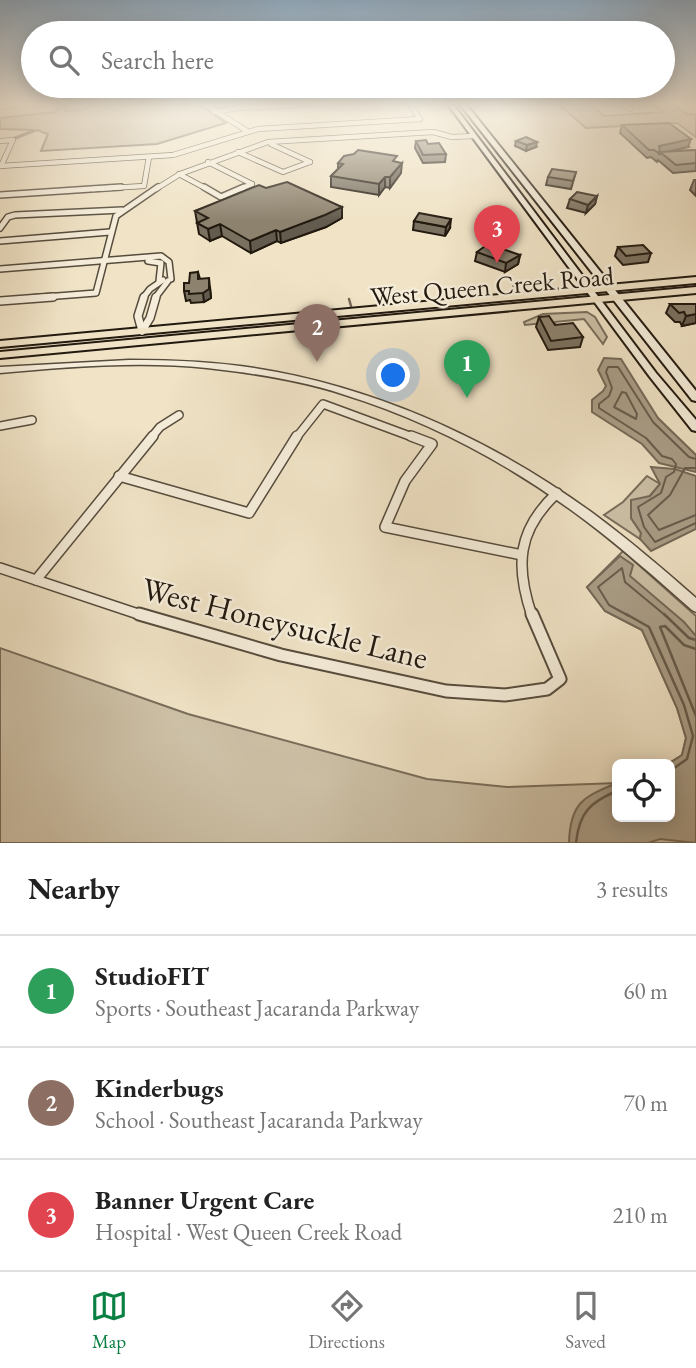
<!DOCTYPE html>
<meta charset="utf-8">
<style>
body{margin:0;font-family:"EB Garamond",serif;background:#f6f6f6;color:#222}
.controls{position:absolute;right:21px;bottom:21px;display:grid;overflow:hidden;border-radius:10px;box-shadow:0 4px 18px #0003}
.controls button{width:63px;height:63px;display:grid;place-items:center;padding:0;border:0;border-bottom:2px solid #e0e0e0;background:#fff;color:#222;font:35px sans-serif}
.you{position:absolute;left:394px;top:376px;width:24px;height:24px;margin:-18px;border:5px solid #fff;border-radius:50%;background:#1a73e8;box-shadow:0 0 0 10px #1a73e833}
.badge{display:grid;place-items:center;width:46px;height:46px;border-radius:50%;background:#0b8043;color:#fff;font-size:23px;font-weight:700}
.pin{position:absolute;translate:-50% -58px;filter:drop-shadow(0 2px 4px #0008)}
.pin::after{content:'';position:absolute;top:37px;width:24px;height:21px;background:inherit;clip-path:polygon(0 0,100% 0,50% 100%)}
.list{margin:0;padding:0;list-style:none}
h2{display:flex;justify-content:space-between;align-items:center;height:91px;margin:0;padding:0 28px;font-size:30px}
h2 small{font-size:23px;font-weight:400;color:#767676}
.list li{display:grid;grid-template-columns:46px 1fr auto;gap:21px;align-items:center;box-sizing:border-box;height:112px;padding:0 28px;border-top:2px solid #e0e0e0}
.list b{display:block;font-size:26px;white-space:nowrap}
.list p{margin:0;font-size:23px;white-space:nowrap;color:#767676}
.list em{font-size:23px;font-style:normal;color:#767676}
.icon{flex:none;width:38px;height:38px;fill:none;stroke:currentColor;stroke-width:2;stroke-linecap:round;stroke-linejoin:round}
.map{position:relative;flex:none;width:696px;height:843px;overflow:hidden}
.search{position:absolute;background:#fff;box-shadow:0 4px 18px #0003;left:21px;right:21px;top:21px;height:77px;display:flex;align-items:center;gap:18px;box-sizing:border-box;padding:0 24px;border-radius:38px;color:#767676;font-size:26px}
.sheet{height:427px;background:#fff}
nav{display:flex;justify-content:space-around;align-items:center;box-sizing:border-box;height:98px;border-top:2px solid #e0e0e0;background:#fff;font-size:19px;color:#767676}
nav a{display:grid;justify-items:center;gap:4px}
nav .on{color:#0b8043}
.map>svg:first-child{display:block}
.green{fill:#cdc1a7;stroke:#786d5b;stroke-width:2}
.water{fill:#aa9e88;stroke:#746958;stroke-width:2}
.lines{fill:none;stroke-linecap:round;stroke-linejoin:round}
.shore-far1{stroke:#665c4c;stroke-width:2}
.shore{stroke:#665c4c;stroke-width:2.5}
.stream-far1{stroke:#746958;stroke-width:2}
.stream{stroke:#746958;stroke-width:2.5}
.minor-far4-casing{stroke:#564c3d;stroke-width:6}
.minor-far3-casing{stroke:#564c3d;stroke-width:8}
.minor-far2-casing{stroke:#564c3d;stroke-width:10}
.minor-far1-casing{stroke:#564c3d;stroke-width:12}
.minor-casing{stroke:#564c3d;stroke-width:15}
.tertiary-casing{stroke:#564c3d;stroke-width:3}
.secondary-casing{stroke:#22190f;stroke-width:4}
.primary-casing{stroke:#22190f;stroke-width:4}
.minor-far4{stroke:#f5edda;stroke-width:4.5}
.minor-far3{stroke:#f5edda;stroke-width:5}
.minor-far2{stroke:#f5edda;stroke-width:7}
.minor-far1{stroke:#f5edda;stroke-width:9}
.minor{stroke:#f5edda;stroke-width:11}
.tertiary{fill:#f5edda;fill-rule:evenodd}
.secondary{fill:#f5edda;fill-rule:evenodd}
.primary{fill:#f0e3c6;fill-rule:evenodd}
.wall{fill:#79705f;stroke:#22190f;stroke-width:2}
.shaded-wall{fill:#635b4d;stroke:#22190f;stroke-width:2}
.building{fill:#8d826e;stroke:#22190f;stroke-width:2}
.labels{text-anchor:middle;stroke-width:5;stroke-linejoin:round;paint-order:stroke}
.street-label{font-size:26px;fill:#22190f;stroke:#f5edda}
.near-street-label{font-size:32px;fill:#22190f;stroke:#f5edda}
</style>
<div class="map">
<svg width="696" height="843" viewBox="0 0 696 843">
<rect width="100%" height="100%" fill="#f0e3c6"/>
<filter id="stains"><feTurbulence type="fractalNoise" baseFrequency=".00286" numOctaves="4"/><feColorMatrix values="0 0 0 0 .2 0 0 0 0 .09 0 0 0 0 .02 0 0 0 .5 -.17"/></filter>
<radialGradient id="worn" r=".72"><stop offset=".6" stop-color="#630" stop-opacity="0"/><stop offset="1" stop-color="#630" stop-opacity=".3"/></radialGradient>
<g class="green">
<polygon points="62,103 67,103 65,111 83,110 99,103 198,103 226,123 157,144 41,151 48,134 37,130 15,139 13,138 34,130 0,129 0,118 55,112"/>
<polygon points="557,103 589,103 604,116 664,112 651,103 670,103 687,114 696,115 696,137 677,123 586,128"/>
<polygon points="587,312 595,317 607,337 603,344 584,319 525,325 524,322 543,314"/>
<polygon points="647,476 660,484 631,518 641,533 640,539 604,515 623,502"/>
<polygon points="623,551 696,616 696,843 0,843 0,648 188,714 427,779 507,787 617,783 617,817 670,817 668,764 682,755 686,738 677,708 642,630 605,611 587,587"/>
</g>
<g class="water">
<polygon points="604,358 621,359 658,418 696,455 696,472 659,463 642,444 592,412 592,400 603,391 606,386 598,370"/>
<polygon points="651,467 675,469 696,476 696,529 651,551 640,539 641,533 631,518 631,500 650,496 660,484"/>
<path d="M620,556L633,565L630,576L684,622L696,636V843L660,839L648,843H569C570,803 583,797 617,783V817H670L668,764L682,755L686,738L677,708L642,630L605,611L587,587Z"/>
</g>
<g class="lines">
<g class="shore-far1">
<polygon points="622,392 626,393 637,414 636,419 614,407"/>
<polyline points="696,459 689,457 653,422 618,367 608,367 606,372 612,388 609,396 599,404 599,408 646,438 662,456 672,459 676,464 674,472 666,477 661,493 638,507 644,527 655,542 696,523"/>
<polyline points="696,468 685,468 670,495 648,515 659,530 696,515"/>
<polyline points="629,616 609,605 598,587 622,568 625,582 666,616"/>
</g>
<g class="shore">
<polyline points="626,614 649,627 684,705 693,736 687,759 670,771"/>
<polyline points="664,614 689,638 696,640"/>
<polyline points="696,649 684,645 665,626 660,627 696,716"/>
<path d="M576,843C579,813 590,802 617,791"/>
</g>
<polyline class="stream-far1" points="513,286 516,290"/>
<polyline class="stream" points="349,299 351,306"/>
<defs>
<g id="minor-far4">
<polyline points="203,103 247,131"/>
<polyline points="409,103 420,119"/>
<polyline points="621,103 630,109"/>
<polyline points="0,107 30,103"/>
<polyline points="214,112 238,108 335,103"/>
<polyline points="0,141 13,140 1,166"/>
<polyline points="271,144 310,162"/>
<polyline points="238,152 283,172 310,162"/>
<polyline points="208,162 252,184"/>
<polyline points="0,166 173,155 258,129 420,119"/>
<polyline points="179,174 207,189"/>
<polyline points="93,189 144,186 149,157"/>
<polyline points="156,189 180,174 268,142 433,132 452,137 474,136"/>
<polyline points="240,189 252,184"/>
</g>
<g id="minor-far3">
<polyline points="204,187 221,197 244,187"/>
<polyline points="0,195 121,187"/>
<polyline points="0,228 8,217 15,215 122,210"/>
<polyline points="0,241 110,232"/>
<polyline points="148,261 161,263 159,281"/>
<polyline points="0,269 161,256 169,262 171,279"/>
<polyline points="32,298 96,293 116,216 158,187"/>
<polyline points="143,298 150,289 163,280"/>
<polyline points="155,298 168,281"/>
</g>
<g id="minor-far2">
<polyline points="0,301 53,297"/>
<polyline points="142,331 138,316 144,297"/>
<polyline points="142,331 150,318 156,297"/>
<polyline points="0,426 32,420"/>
<polyline points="151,438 160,427 179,415"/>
<polyline points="296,438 323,404 415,438"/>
</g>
<g id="minor-far1">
<polyline points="411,436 432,444 405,481 385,527 522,555"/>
<polyline points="119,476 249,513 297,436"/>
<polyline points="0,568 144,616"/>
<polyline points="36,580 153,436"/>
<path d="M532,616C515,566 517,530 557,493"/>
</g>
<polyline id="minor" points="139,614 281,655 446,691 505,695 547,689 560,679 532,614"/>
<path id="tertiary" d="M129,360C178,360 228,362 277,372C391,394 500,445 594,514C629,540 663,569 696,598V612L692,610C657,579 623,549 586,521C513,466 430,421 342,394C299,380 252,373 207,368C138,361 68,367 0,373V367Z"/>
<g id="secondary">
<polygon points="447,103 452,103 656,373 696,420 696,431 692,430 650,377"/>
<polygon points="459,103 465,103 696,391 696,401 692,400"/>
</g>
<g id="primary">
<polygon points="696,277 696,283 0,347 0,341"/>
<polygon points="696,287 696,293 0,358 0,352"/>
</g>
</defs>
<use href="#minor-far4" class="minor-far4-casing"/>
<use href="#minor-far3" class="minor-far3-casing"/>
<use href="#minor-far2" class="minor-far2-casing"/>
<use href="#minor-far1" class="minor-far1-casing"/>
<use href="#minor" class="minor-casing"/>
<use href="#tertiary" class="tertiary-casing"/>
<use href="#secondary" class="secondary-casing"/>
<use href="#primary" class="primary-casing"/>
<use href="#minor-far4" class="minor-far4"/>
<use href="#minor-far3" class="minor-far3"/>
<use href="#minor-far2" class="minor-far2"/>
<use href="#minor-far1" class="minor-far1"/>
<use href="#minor" class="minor"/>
<use href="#tertiary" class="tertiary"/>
<use href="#secondary" class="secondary"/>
<use href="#primary" class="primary"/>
</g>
<g class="wall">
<polygon points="622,125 688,147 668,151 696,150 696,171 673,173 658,160 657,162 651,157 647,158 620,133"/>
<polygon points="416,141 428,144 446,154 445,162 423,163 415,148"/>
<polygon points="516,141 536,147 526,151 515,146"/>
<polygon points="396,162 401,173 390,188 385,187 379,195 331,187 331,176 338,169 338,163"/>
<polygon points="576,172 571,189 546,185 548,177"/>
<polygon points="694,180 696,180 696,196 690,190"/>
<polygon points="266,188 342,207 342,218 326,227 281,243 277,241 251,253 222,236 210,241 199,234 195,211"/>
<polygon points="597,196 595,204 586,213 567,208 570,199"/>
<polygon points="414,221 450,228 445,236 413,230"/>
<polygon points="618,247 651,253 648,262 623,265 615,256"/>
<polygon points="477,252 520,255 518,264 505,272 475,261"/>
<polygon points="198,272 200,279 210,287 211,298 204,302 191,303 190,300 186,301 184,291 189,283"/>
<polygon points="670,304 696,304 696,323 682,326 680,322 675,322 666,313"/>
<polygon points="539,317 583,337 580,347 548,350 536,327"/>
</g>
<g class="shaded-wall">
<polygon points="691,139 688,147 662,153 660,152 659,153 659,146"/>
<polygon points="537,142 536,147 526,151 527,145"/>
<polygon points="402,163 401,173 390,188 390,177"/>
<polygon points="385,177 385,187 379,195 379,184"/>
<polygon points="597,196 595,204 586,213 588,205"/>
<polygon points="342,207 342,218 326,227 281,243 280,232"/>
<polygon points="451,219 450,228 445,236 446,227"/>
<polygon points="220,224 222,236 210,241 208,229"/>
<polygon points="276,230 277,241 251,253 250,241"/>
<polygon points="520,255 518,264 505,272 506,263"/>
<polygon points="209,278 211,298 204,302 203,293"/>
<polygon points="696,314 696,323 682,326 686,316"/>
</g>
<g class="building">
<polygon points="669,123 691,139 659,146 660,154 654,150 649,150 622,125"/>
<polygon points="526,137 537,142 527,145 516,141"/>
<polygon points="426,140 428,144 439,143 446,154 423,155 416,141"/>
<polygon points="358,150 397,156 393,161 402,163 390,177 385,177 379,184 331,176 343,164 338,163 344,156 354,154"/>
<polygon points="696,150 696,163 676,165 660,152"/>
<polygon points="552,169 576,172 573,181 548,177"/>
<polygon points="287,182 342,207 325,215 280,232 276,230 250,241 220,224 208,229 197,223 208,218 195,211 259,185 266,188"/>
<polygon points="577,192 597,196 588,205 570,199"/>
<polygon points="419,213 451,219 446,227 414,221"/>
<polygon points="488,244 520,255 506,263 477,252"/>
<polygon points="643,245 651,253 626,256 618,247"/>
<polygon points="198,272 198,279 209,278 209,289 203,293 189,294 189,291 184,291 184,283 189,283 190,273"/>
<polygon points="670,304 696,304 696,314 686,316 684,312 679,313"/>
<polygon points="549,316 555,325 573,323 583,337 551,341 539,317"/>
</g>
<linearGradient id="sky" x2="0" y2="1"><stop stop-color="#8fabc2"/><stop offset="0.47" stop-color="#f8f2e5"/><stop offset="1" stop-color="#f8f2e5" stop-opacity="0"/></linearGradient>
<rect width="696" height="221" fill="url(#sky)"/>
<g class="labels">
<g class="street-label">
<text transform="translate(492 286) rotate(-5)" y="9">West Queen Creek Road</text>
</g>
<g class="near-street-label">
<text transform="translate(285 623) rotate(14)" y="11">West Honeysuckle Lane</text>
</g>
</g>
<rect width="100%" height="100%" filter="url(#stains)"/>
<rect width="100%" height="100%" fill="url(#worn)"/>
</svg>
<div class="controls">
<button><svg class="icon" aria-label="locate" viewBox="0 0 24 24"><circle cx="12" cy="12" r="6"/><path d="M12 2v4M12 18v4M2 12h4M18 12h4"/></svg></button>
</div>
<div class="you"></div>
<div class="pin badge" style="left:467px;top:398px;background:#2e9e5b">1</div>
<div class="pin badge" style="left:317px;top:362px;background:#8d6e63">2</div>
<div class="pin badge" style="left:497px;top:263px;background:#e0444e">3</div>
<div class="search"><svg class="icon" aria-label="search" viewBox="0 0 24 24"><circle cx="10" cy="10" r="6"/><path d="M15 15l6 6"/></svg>Search here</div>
</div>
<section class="sheet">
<h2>Nearby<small>3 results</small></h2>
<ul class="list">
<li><span class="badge" style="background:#2e9e5b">1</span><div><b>StudioFIT</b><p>Sports · Southeast Jacaranda Parkway</p></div><em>60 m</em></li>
<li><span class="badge" style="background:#8d6e63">2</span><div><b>Kinderbugs</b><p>School · Southeast Jacaranda Parkway</p></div><em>70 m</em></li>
<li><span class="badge" style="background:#e0444e">3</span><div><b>Banner Urgent Care</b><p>Hospital · West Queen Creek Road</p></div><em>210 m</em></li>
</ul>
</section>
<nav>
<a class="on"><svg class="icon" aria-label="map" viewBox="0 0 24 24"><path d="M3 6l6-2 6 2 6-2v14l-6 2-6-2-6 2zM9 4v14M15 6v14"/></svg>Map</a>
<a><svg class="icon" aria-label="directions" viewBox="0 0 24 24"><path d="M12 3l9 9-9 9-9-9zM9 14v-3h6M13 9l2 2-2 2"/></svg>Directions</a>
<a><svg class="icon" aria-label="saved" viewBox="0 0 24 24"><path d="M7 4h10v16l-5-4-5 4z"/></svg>Saved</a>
</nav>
